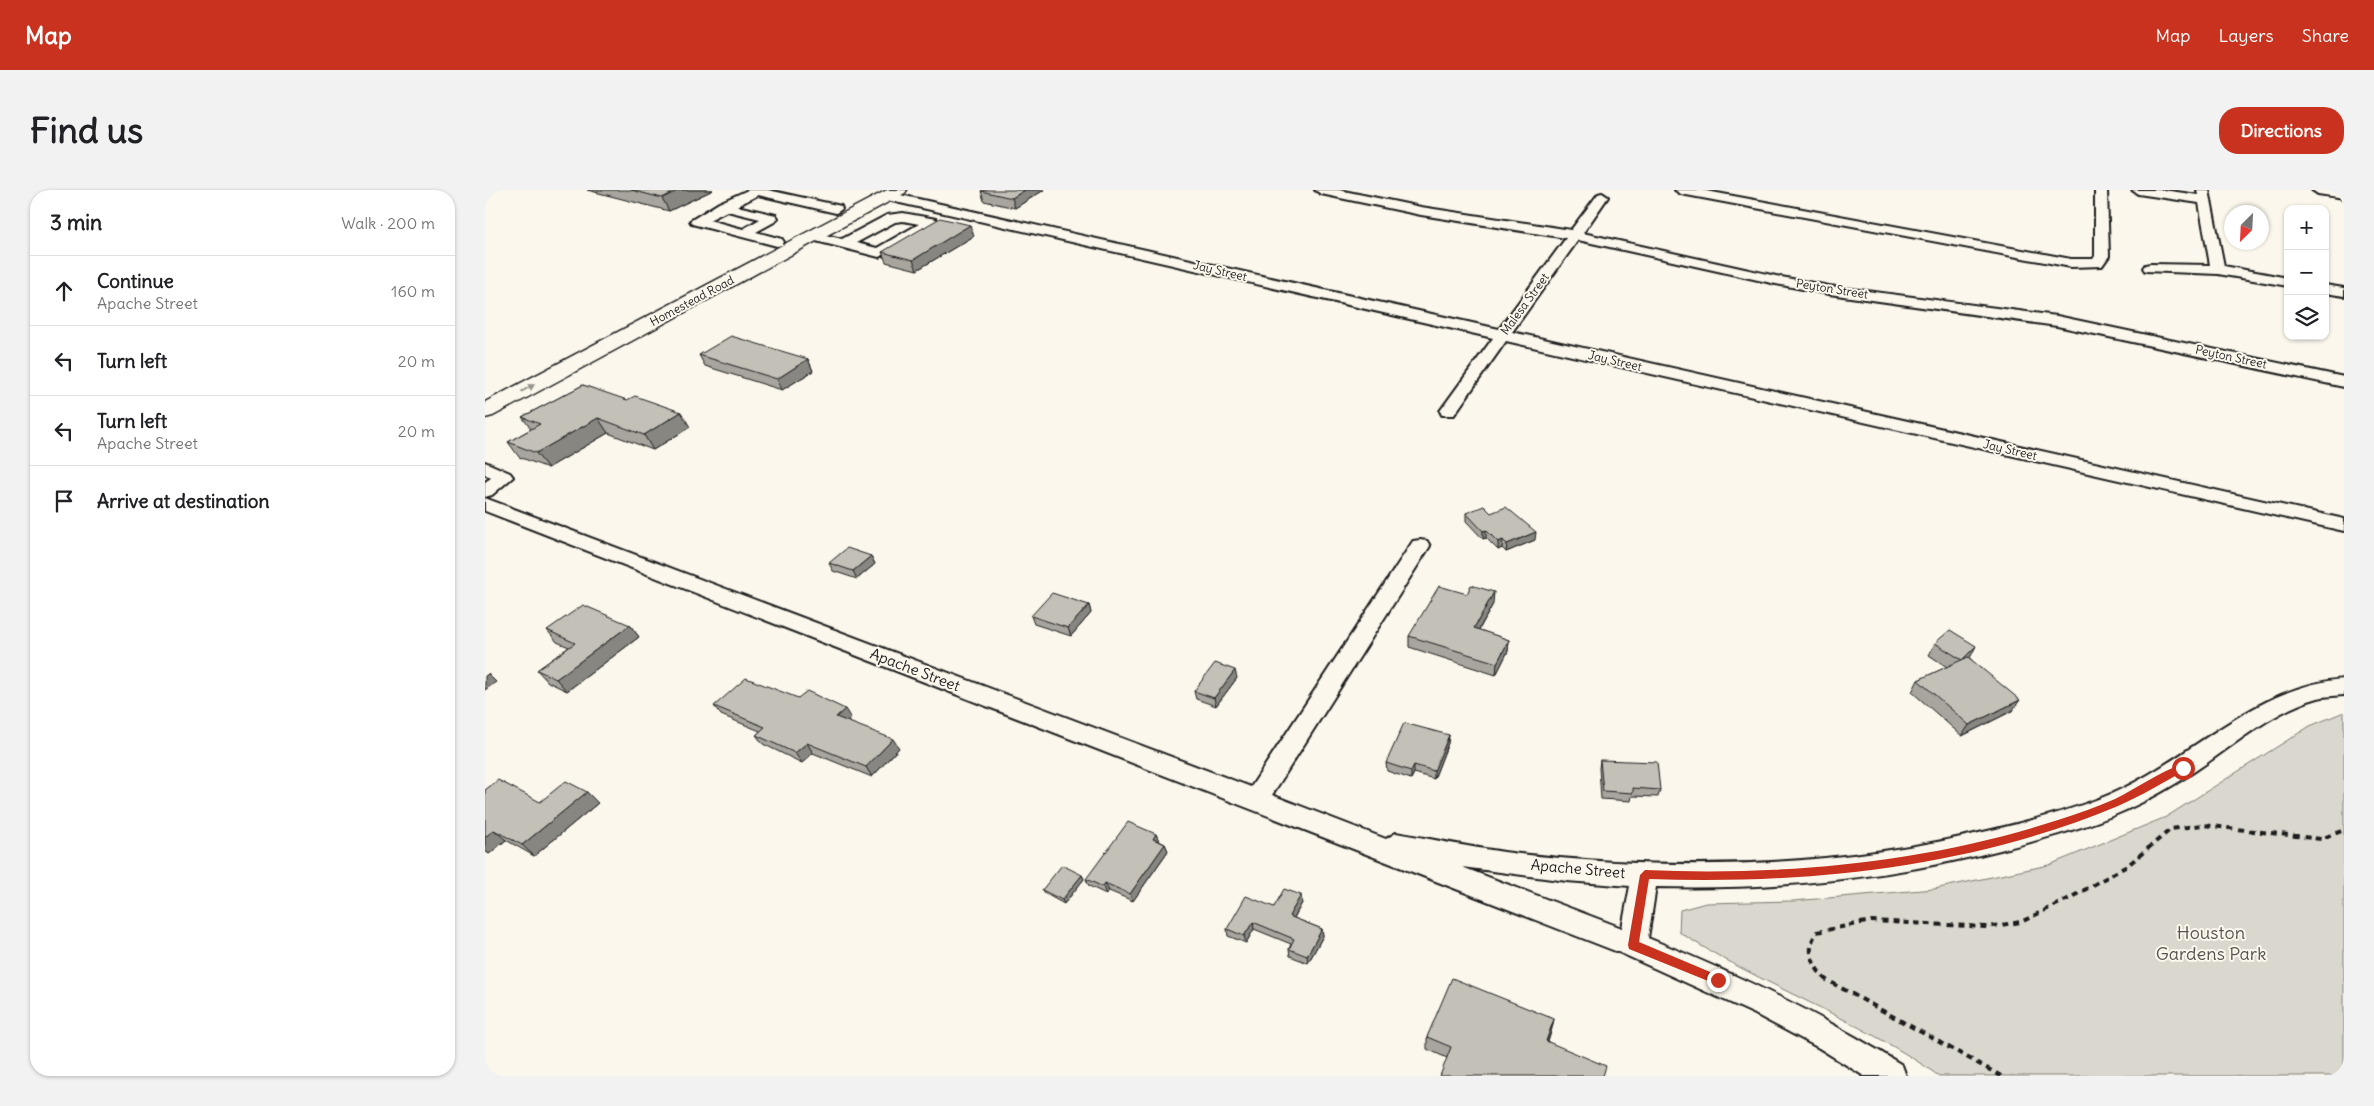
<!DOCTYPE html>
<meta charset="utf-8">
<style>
body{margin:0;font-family:Delius,sans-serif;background:#f2f2f2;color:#202124}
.controls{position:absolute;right:15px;top:15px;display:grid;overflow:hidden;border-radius:10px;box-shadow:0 1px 4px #0004}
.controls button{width:45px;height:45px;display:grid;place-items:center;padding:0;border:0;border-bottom:1px solid #e0e0e0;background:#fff;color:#202124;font:25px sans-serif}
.compass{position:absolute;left:1739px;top:15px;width:45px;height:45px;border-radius:50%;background:#fff;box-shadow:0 1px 4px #0004;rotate:204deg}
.stop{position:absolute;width:15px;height:15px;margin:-11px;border:4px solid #c8321e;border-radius:50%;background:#fff}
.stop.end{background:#c8321e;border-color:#fff;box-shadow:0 1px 5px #0008}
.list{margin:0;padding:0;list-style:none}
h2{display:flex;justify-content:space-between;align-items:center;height:65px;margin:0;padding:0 20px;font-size:21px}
h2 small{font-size:16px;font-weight:400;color:#757577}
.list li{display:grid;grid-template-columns:32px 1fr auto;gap:15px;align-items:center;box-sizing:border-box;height:70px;padding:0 20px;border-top:1px solid #e0e0e0}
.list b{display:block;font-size:19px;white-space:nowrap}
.list p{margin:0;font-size:16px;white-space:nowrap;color:#757577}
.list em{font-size:16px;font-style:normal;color:#757577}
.icon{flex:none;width:28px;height:28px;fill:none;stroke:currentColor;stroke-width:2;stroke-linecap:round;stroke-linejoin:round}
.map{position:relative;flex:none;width:1859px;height:886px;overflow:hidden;border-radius:20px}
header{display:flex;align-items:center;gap:30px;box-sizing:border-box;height:70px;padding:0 25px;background:#c8321e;color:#fff}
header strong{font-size:24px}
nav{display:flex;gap:28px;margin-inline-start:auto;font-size:18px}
.intro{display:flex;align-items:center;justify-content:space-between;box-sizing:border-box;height:120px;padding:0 30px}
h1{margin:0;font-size:35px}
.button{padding:12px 22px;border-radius:20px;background:#c8321e;color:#fff;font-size:18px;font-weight:700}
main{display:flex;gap:30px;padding:0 30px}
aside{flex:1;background:#fff;border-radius:20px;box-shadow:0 1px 4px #0004}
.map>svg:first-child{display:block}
.green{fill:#dad7ce;stroke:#7b7a75}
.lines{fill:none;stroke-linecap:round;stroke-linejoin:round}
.minor-casing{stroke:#1c1c1c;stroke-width:4}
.major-casing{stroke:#1c1c1c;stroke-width:3}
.path{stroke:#1c1c1c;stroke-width:4;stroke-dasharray:6 5;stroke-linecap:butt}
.minor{fill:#fbf7ec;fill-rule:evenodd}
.major{fill:#fbf7ec;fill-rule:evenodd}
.wall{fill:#a8a59e;stroke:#1c1c1c}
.shaded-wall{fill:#888681;stroke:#1c1c1c}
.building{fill:#c3c0b8;stroke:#1c1c1c}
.oneway{fill:#97948e}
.route{fill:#c8321e}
.labels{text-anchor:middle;stroke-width:4;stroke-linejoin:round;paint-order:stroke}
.far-street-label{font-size:12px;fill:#1c1c1c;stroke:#fbf7ec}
.street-label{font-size:15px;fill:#1c1c1c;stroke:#fbf7ec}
.near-park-label{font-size:18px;fill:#555451;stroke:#fbf7ec}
</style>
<header>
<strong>Map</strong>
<nav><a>Map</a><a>Layers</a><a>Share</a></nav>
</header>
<div class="intro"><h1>Find us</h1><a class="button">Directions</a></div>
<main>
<aside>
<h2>3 min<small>Walk · 200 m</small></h2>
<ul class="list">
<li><svg class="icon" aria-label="ahead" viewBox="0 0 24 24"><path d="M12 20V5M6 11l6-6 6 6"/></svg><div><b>Continue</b><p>Apache Street</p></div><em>160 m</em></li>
<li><svg class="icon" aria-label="left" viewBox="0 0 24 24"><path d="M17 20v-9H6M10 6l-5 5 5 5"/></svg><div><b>Turn left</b></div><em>20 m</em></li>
<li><svg class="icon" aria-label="left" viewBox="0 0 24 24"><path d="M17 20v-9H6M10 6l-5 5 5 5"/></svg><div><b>Turn left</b><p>Apache Street</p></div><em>20 m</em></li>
<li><svg class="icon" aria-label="arrive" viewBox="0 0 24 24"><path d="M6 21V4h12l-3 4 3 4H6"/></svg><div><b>Arrive at destination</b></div></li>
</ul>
</aside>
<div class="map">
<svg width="1859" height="886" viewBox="0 0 1859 886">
<rect width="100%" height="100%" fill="#fbf7ec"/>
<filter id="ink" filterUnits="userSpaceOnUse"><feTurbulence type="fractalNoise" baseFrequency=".02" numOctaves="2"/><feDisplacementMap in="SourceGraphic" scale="10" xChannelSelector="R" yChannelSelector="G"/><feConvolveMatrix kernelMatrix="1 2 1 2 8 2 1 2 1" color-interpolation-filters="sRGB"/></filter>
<g filter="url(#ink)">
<path class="green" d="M1859,522V886H1454C1373,828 1277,796 1194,742L1195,720L1221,713L1308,711L1449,699L1564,675L1681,627L1825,536Z"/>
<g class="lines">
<defs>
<g id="minor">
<path d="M263,0H283L356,16L357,19L351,23L273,5L252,16L291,25L293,28L291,31L271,42L297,49L299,52L297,55L292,56L207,34L205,31L234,13ZM242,21L275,29L258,39L224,30Z"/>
<polygon points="830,0 854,0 936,17 1086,40 1113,4 1117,3 1123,7 1098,43 1291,86 1344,96 1572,126 1859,187 1859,197 1572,136 1344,104 1291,94 1093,50 1027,142 1859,329 1859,341 1021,151 969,225 957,225 955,221 1008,148 402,10 396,6 402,2 1014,139 1081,48 936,25 836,4"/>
<polygon points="1190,0 1216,0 1586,69 1608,69 1610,66 1610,0 1622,0 1624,66 1617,76 1586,77 1196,4"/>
<polygon points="1647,0 1678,0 1713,5 1712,0 1724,0 1739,76 1803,88 1803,96 1733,84 1660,81 1658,78 1660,75 1665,74 1725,75 1714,13 1653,4"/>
<polygon points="1827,0 1859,0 1859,8 1833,4"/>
<path d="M418,23L451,29L453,32L394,67L323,49L321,46L328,42L357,49L402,25ZM418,31L434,34L392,58L371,53L410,32Z"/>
<polygon points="1840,95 1859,98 1859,106 1840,103"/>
<polygon points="0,272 25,283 28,287 7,305 0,307 0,292 6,288 0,284"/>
<path d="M0,308L766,597L928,351L935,350L942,351L945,356L787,605L901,649L911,643C947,649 983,657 1019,662C1182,682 1347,679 1507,640C1544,631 1581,622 1616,608C1700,576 1766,496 1859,489V505C1850,506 1841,506 1833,508C1788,520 1748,556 1710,581C1688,596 1665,609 1641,620C1601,638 1557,649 1515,660C1402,689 1288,700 1171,697L1163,748C1251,784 1336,824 1417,875L1421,886H1379L1334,858L1270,824L1138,764L0,321ZM977,677L1082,691L1145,696L1137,738Z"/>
</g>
<polygon id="major" points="402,0 422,0 420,3 8,226 0,228 0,212"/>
</defs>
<use href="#minor" class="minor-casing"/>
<use href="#major" class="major-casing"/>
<path class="path" d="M1516,886L1340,789C1327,775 1320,759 1332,742L1386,731L1502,737L1536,732L1585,708L1642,676L1686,639L1718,635L1836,649L1859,640"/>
<use href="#minor" class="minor"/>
<use href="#major" class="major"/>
</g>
<g class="wall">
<polygon points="102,0 228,0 184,21"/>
<polygon points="559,0 530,18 499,11 496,1"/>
<polygon points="489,46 432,80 401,72 397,62"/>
<polygon points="214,165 323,169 328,181 297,200 220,176"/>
<polygon points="98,195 205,237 168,260 123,243 63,278 34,267 23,252 46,239 37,227"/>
<polygon points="981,323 1006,323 1050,350 1021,362 1017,358 1013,360 1001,348 998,349 981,331"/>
<polygon points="386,366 390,374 372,389 348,381 344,373"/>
<polygon points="1008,414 994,440 1024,450 1023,461 1011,485 924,457 924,446"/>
<polygon points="604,415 606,423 586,446 549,434 546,426"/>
<polygon points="145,435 154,447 82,501 63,492 52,480 84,457 72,452 62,440"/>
<polygon points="1450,453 1485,468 1527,521 1477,546 1427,502 1433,490 1462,477 1444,465"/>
<polygon points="752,488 731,516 711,509 709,501"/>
<polygon points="313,508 366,528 362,531 414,558 387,587 328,563 317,573 278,554 271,545 275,541 236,525 229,516"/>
<polygon points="964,545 963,553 949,589 929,583 926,589 902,581 901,573"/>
<polygon points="1115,570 1175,600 1173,607 1147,606 1146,611 1116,609 1114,578"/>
<polygon points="0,600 55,612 113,613 49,666 21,650 4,664 0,661"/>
<polygon points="671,644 674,651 680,654 683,661 648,711 624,701 621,704 604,696 601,689"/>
<polygon points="597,685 599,689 579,714 559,703 557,700"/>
<polygon points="817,713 809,728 837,739 838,746 823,773 805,766 804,759 806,754 769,739 761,753 743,746 742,739 789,717"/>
<polygon points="1069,829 1066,842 1063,852 962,868 942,859 942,847"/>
</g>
<g class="shaded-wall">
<polygon points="194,0 228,0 184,21 177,8"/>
<polygon points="540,0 559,0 530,18 527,8"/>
<polygon points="485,35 489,46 432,80 428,70"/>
<polygon points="323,169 328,181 297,200 292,189"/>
<polygon points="196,222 205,237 168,260 159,245"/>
<polygon points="113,228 123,243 63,278 51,263"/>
<polygon points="1001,340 1001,348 998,349 998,341"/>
<polygon points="1051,342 1050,350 1021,362 1022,354"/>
<polygon points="1018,350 1017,358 1013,360 1013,352"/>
<polygon points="386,366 390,374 372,389 368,381"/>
<polygon points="1009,402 1008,414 988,450 989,438"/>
<polygon points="604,415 606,423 586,446 583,438"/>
<polygon points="145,435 154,447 82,501 71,489"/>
<polygon points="1024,450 1023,461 1011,485 1012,473"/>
<polygon points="1491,456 1485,468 1477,470"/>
<polygon points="750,480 752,488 731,516 729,508"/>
<polygon points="3,484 11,492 0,500 0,486"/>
<polygon points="1535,510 1527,521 1477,546 1484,535"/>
<polygon points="360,519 366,528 357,536 351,527"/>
<polygon points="964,545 963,553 949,589 949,581"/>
<polygon points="408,549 414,558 387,587 381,577"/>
<polygon points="322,553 328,563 317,573 310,563"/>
<polygon points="929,575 929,583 926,589 926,581"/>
<polygon points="102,602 113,613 49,666 37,655"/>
<polygon points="9,640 21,650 4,664 0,660 0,647"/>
<polygon points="671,644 674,651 668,649"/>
<polygon points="680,654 683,661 648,711 645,704"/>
<polygon points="597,685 599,689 579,714 577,710"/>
<polygon points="620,693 624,701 621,704 618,697"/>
<polygon points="816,705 817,713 806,733 804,726"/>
<polygon points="768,732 769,739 761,753 759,746"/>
<polygon points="837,739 838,746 823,773 822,766"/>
<polygon points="1069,829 1066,842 1058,864 1061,851"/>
</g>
<g class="building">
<polygon points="146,0 194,0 177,8"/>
<polygon points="497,0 540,0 527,8 496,1"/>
<polygon points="455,28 485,35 428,70 397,62"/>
<polygon points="246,146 323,169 292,189 214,165"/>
<polygon points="98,195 142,210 150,206 196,222 159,245 113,228 51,263 23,252 55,234 37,227"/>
<polygon points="999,316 1006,323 1021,317 1051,342 1022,354 1018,350 1013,352 1001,340 998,341 981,323"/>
<polygon points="362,358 386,366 368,381 344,373"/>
<polygon points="986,395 1009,402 989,438 1024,450 1012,473 924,446 954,396 982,404"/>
<polygon points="567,403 604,415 583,438 546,426"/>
<polygon points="98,415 145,435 71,489 52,480 90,453 62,440"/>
<polygon points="1465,440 1491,456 1477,470 1450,453"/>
<polygon points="1483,467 1535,510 1484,535 1433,490"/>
<polygon points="730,473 750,480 729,508 709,501"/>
<polygon points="261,488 313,508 322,501 360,519 351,527 408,549 381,577 322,553 310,563 271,545 280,537 229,516"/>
<polygon points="919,533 964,545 949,581 929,575 926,581 901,573"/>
<polygon points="1115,570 1172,572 1175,600 1148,598 1148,603 1118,601"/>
<polygon points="13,590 55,612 81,591 102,602 37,655 9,640 0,647 0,600"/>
<polygon points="643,632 671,644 668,649 680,654 645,704 620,693 618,697 601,689"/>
<polygon points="577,675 597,685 577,710 557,700"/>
<polygon points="799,699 816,705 804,726 837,739 822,766 804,759 809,749 768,732 759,746 742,739 761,706 789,717"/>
<polygon points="967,788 1069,829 1061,851 1121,876 1118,886 955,886 966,857 942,847"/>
</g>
<defs><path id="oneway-solid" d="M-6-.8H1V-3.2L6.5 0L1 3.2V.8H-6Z" transform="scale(1.25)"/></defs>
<use class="oneway" href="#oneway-solid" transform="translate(43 198) rotate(-28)"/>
</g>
<path class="route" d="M1698,574L1701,575V580C1679,592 1656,606 1633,616C1487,677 1321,695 1164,689L1154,752L1237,787L1238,790L1233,795L1144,759L1143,755L1155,685L1160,680C1298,686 1441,673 1573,630C1592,624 1612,617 1630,609C1652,598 1674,582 1698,574Z"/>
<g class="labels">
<g class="far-street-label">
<text transform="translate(735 81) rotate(13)" y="4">Jay Street</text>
<text transform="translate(1347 99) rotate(9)" y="4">Peyton Street</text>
<text transform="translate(207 111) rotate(-28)" y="4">Homestead Road</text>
<text transform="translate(1040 114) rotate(-54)" y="4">Malesa Street</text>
<text transform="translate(1746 167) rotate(12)" y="4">Peyton Street</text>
<text transform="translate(1130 171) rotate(13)" y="4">Jay Street</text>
<text transform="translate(1525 260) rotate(13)" y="4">Jay Street</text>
</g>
<g class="street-label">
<text transform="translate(430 480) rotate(21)" y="5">Apache Street</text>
<text transform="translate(1093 679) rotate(5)" y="5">Apache Street</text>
</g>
<g class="near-park-label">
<text x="1726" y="749">Houston<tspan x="1726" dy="21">Gardens Park</tspan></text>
</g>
</g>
</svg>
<div class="controls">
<button>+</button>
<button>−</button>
<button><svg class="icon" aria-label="layers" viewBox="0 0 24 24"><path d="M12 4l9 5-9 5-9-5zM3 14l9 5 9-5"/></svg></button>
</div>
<svg class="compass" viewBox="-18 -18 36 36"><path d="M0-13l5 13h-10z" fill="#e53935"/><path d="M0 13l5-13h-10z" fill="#757577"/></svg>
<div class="stop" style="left:1698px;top:578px"></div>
<div class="stop end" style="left:1233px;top:790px"></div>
</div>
</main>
